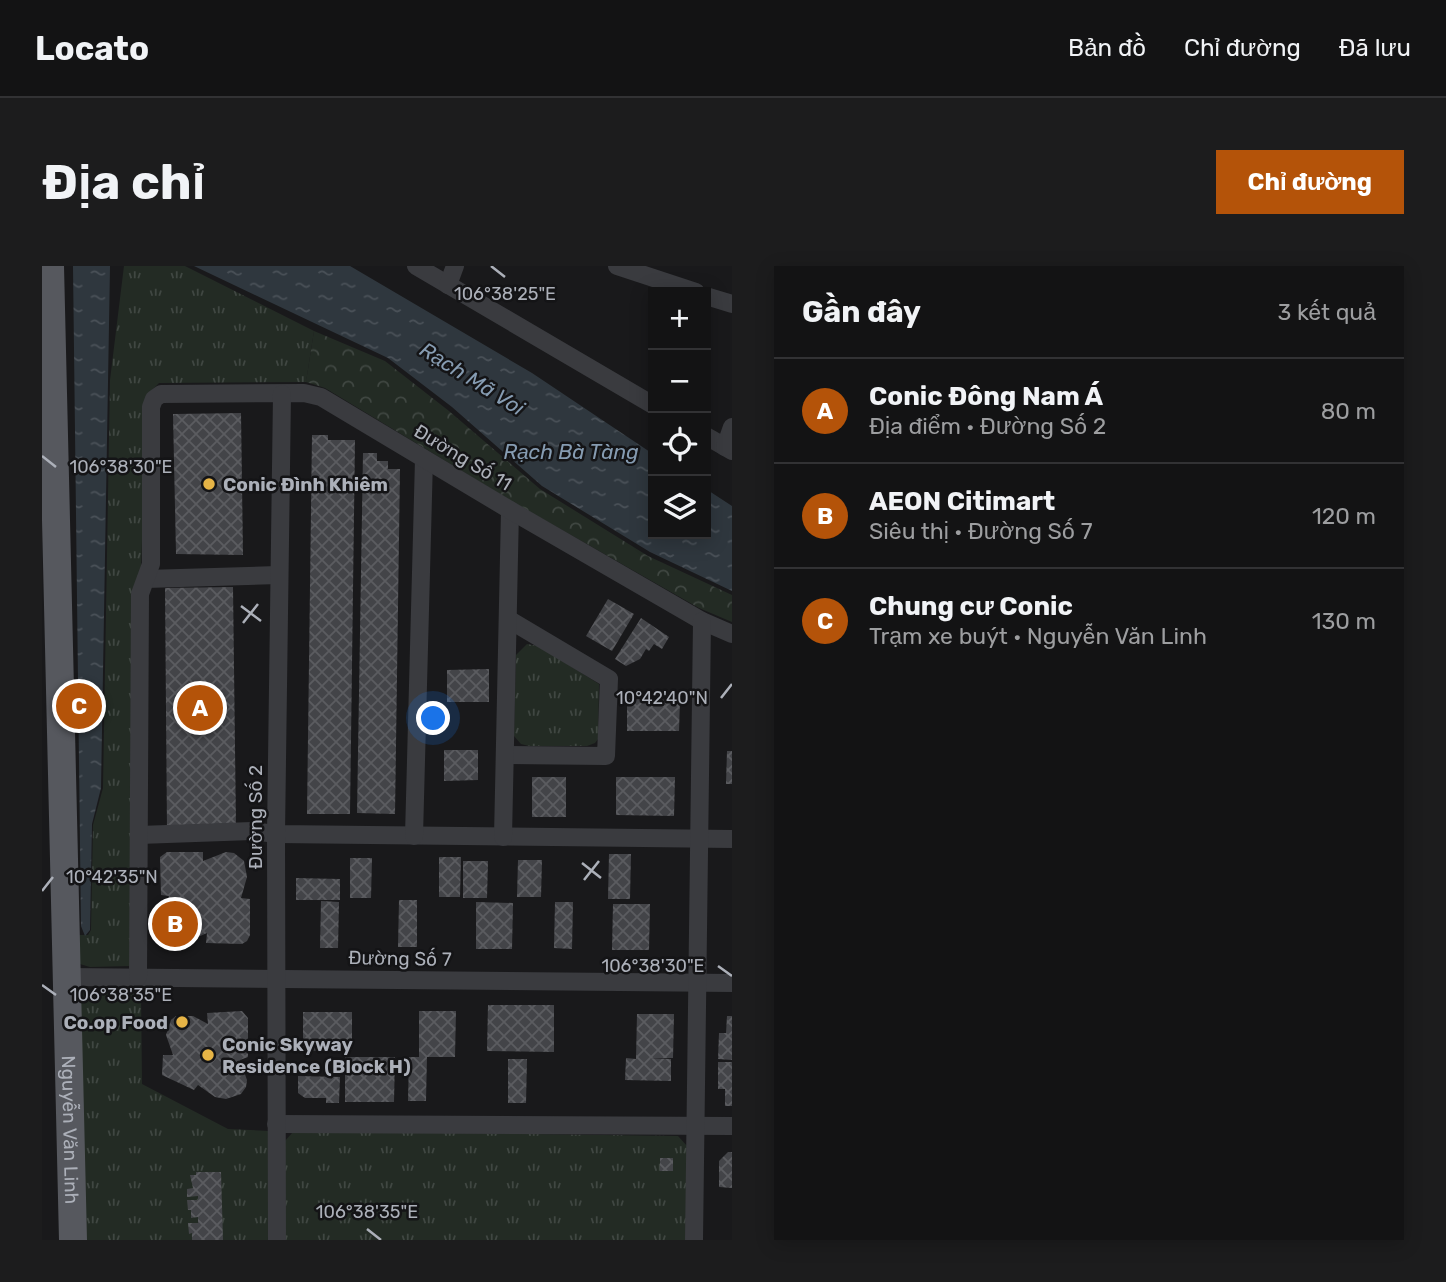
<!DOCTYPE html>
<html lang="vi">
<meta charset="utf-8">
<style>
body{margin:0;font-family:Rubik,sans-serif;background:#1c1c1d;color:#f1f3f6}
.controls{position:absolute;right:21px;top:21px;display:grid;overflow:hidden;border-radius:0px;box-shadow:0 4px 18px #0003}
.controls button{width:63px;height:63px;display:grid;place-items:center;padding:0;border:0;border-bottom:2px solid #323234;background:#131314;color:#f1f3f6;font:35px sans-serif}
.you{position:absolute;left:392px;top:453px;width:24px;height:24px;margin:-18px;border:5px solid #fff;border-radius:50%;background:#1a73e8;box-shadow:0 0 0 10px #1a73e833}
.badge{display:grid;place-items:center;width:46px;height:46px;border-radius:50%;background:#b45309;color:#fff;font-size:23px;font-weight:700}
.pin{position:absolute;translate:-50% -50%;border:4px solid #fff;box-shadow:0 2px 7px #0006}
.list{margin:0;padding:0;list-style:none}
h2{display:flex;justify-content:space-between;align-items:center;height:91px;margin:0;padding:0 28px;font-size:30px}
h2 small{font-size:23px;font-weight:400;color:#9d9ea0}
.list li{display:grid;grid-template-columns:46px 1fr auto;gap:21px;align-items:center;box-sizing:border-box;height:105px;padding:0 28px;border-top:2px solid #323234}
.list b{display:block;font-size:26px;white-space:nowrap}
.list p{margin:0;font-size:23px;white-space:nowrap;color:#9d9ea0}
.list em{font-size:23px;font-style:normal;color:#9d9ea0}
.icon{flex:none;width:38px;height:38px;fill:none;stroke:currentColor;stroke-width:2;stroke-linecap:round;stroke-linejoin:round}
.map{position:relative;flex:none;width:690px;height:974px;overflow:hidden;border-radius:0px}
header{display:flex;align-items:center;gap:42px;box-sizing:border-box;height:98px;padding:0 35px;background:#131314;border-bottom:2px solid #323234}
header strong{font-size:33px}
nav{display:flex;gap:38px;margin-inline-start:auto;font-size:24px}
.intro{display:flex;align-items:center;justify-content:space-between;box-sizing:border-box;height:168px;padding:0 42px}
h1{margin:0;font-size:49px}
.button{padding:18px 32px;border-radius:0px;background:#b45309;color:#fff;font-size:24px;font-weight:700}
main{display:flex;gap:42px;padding:0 42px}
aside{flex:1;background:#131314;border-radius:0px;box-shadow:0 4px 18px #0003}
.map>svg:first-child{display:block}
.grass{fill:url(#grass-tufts)}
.forest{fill:url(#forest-crowns)}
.water{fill:url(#water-ripples)}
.building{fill:url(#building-cross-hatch)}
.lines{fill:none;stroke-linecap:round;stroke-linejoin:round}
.street{stroke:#3a3b3f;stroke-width:18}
.primary{stroke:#56585e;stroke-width:28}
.ticks{fill:none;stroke:#acb0b9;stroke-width:2.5}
.poi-dot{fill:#e6b446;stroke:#141416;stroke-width:2.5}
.labels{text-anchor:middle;stroke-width:5;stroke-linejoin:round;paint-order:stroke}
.street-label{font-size:19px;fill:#acb0b9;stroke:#141416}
.poi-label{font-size:19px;font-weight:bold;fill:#acb0b9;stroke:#141416;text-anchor:start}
.water-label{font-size:21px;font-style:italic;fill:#869cb2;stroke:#141416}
.ticks-label{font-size:18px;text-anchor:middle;fill:#acb0b9;stroke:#141416;stroke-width:5;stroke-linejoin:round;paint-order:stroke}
</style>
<header>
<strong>Locato</strong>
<nav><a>Bản đồ</a><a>Chỉ đường</a><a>Đã lưu</a></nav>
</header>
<div class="intro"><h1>Địa chỉ</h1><a class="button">Chỉ đường</a></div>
<main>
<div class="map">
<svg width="690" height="974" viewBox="0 0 690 974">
<defs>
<pattern id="grass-tufts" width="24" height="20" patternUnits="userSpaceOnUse" patternTransform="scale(1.75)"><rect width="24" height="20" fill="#232b24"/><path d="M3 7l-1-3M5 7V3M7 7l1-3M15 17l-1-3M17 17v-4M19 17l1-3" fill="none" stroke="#404742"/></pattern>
<pattern id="forest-crowns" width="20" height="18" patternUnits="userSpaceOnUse" patternTransform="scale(1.75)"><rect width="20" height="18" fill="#232b24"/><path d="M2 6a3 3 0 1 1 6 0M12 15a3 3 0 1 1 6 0" fill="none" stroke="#404742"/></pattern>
<pattern id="water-ripples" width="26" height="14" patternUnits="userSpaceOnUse" patternTransform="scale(1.75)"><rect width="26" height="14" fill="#2f373e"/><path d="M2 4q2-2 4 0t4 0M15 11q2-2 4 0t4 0" fill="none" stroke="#4a5158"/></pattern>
<pattern id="building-cross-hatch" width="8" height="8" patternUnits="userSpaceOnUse" patternTransform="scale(1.75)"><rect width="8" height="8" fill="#434448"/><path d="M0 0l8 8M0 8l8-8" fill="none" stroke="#5b5c60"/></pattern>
</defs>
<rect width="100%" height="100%" fill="#19191b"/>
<g class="grass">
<polygon points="82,0 143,0 272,65 264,116 117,117 104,130 88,700 48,701 38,698 34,669 46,669 49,664 51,559 61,522 68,114"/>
<polygon points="485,378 496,380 557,418 556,473 553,477 545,480 487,480 479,478 472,470 474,389"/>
<polygon points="44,725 95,725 99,727 100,818 186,863 227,865 228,974 39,974 38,728"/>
<polygon points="252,865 636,870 645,880 644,974 242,974 242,876"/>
</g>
<polygon class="forest" points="272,65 343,95 407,145 498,223 606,290 690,329 690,356 657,342 473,237 283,122 264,116"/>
<g class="water">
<polygon points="31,0 68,0 59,522 50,558 48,664 43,670 39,660"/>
<polygon points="152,0 308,0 490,107 611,188 611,268 664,268 664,223 690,240 690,325 608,286 500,220 410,141 346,92"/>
</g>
<g class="building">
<polygon points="199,147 201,289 134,288 131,148"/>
<polygon points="270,169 286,169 286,174 313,174 308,548 265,548"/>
<polygon points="321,187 335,187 335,195 346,195 346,203 358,203 353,548 315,547"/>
<polygon points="191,321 194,561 125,563 123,322"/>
<polygon points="566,333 592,348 570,385 544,370"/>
<polygon points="599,352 627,371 620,383 612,378 607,385 604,383 598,393 584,400 573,393"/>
<polygon points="447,403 447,436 405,436 405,404"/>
<polygon points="585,433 638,434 637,465 585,465"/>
<polygon points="402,484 436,484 436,514 402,515"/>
<polygon points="685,485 690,485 690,518 684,518"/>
<rect x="490" y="511" width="34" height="40"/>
<polygon points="574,511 633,511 632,550 574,549"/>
<polygon points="125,586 161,586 161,595 184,586 192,587 202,595 205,611 199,632 208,633 208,669 205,675 200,678 164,677 165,667 156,671 137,674 129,672 124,667 121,649 127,630 119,629 118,591"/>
<polygon points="567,588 589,588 588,633 566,633"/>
<polygon points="397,591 419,591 418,631 397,631"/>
<polygon points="308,592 330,592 329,632 308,632"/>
<polygon points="476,594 500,594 499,631 475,631"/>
<polygon points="421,595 446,595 445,632 421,632"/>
<polygon points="254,612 298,613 298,634 254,634"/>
<polygon points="357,634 375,634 375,681 356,681"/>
<polygon points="279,635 297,636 296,682 278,682"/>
<polygon points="434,636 471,637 470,683 434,683"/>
<polygon points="513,636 531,636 530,683 512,682"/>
<polygon points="571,638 608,638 607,684 570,684"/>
<polygon points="446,739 512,739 512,786 445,785"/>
<polygon points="200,745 206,752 206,791 198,794 205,814 204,821 199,828 184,833 173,831 156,819 152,824 120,809 121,789 131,789 124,769 129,754 134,750 151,750 166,758 165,747"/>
<polygon points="377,745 414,745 413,791 385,791 384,835 366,835 367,791 377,791"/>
<polygon points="261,746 310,746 310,784 261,785"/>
<polygon points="595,748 632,748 631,792 607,792 629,793 629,815 583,814 584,792 594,793"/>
<polygon points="685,750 690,750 690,794 676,793 677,767 684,767"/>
<polygon points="303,791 353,791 352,836 303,836"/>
<polygon points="466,793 485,793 484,837 466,837"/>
<polygon points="676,796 690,796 690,840 683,840 683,823 676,823"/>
<polygon points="256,810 298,811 297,837 284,837 284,832 263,832 256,827"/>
<polygon points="686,886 690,886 690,922 677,921 677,895"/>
<rect x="618" y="892" width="13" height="13"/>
<polygon points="154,906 179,906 181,974 150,974 150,967 147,968 146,957 156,957 156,951 149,952 149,944 146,944 145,934 156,934 156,930 145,931 145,923 151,922 148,909 154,909"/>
</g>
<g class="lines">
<g class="street">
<polyline points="374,0 611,139"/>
<polyline points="575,0 654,26"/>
<polyline points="406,19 413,0"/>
<polyline points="664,30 690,38"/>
<polyline points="664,170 690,185"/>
<polyline points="683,181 690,161"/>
<polyline points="104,313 236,309"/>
<polyline points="463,489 564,490 567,413 466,353"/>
<polyline points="97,569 210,565 234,568 690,573"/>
<polyline points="372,570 382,193"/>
<polyline points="461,571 468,244"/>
<polyline points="25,711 690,717"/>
<polyline points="96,711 98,328 109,298 109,141 112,133 119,128 262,127 279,131 468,244 660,355 690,368"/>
<polyline points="234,858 690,860"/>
<polyline points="235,974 234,568 240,128"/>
<polyline points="652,974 660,355"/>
</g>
<path class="primary" id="s1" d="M8,0L31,974"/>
</g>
<path class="ticks" d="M449,0L463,11M0,190L14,201M199,340L219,355M201,357L216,338M679,432L690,418M540,597L559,612M542,614L557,595M0,625L11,611M676,700L690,710M0,719L14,729M325,963L339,974"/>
<g class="poi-dot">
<circle cx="167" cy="218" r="7"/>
<circle cx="140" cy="756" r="7"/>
<circle cx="166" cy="789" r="7"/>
</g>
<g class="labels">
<g class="street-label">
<text transform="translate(421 191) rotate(31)" y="7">Đường Số 11</text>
<text transform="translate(213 551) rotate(-90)" y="7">Đường Số 2</text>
<text transform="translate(358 692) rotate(1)" y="7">Đường Số 7</text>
<text dy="7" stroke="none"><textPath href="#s1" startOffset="864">Nguyễn Văn Linh</textPath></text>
</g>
<g class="poi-label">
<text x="181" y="225">Conic Đình Khiêm</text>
<text x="126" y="763" text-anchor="end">Co.op Food</text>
<text x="180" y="785">Conic Skyway<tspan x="180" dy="22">Residence (Block H)</tspan></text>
</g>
<g class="water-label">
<text transform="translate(430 113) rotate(32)" y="7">Rạch Mã Voi</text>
<text x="529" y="193">Rạch Bà Tàng</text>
</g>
</g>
<g class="ticks-label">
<text x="463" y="34">106°38'25"E</text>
<text x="79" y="207">106°38'30"E</text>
<text x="620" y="438">10°42'40"N</text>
<text x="70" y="617">10°42'35"N</text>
<text x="611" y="706">106°38'30"E</text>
<text x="79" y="735">106°38'35"E</text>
<text x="325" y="952">106°38'35"E</text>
</g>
</svg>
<div class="controls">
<button>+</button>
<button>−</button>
<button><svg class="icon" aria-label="locate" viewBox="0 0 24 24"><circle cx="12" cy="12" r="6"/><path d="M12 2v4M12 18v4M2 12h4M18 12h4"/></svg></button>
<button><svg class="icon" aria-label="layers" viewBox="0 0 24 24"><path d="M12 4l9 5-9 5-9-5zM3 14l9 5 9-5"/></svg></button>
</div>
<div class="you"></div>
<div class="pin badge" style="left:158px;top:442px">A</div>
<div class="pin badge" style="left:133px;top:658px">B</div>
<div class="pin badge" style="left:37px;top:440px">C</div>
</div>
<aside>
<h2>Gần đây<small>3 kết quả</small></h2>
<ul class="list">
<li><span class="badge">A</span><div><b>Conic Đông Nam Á</b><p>Địa điểm · Đường Số 2</p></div><em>80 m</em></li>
<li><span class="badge">B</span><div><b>AEON Citimart</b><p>Siêu thị · Đường Số 7</p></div><em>120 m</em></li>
<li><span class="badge">C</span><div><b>Chung cư Conic</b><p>Trạm xe buýt · Nguyễn Văn Linh</p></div><em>130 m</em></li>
</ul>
</aside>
</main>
